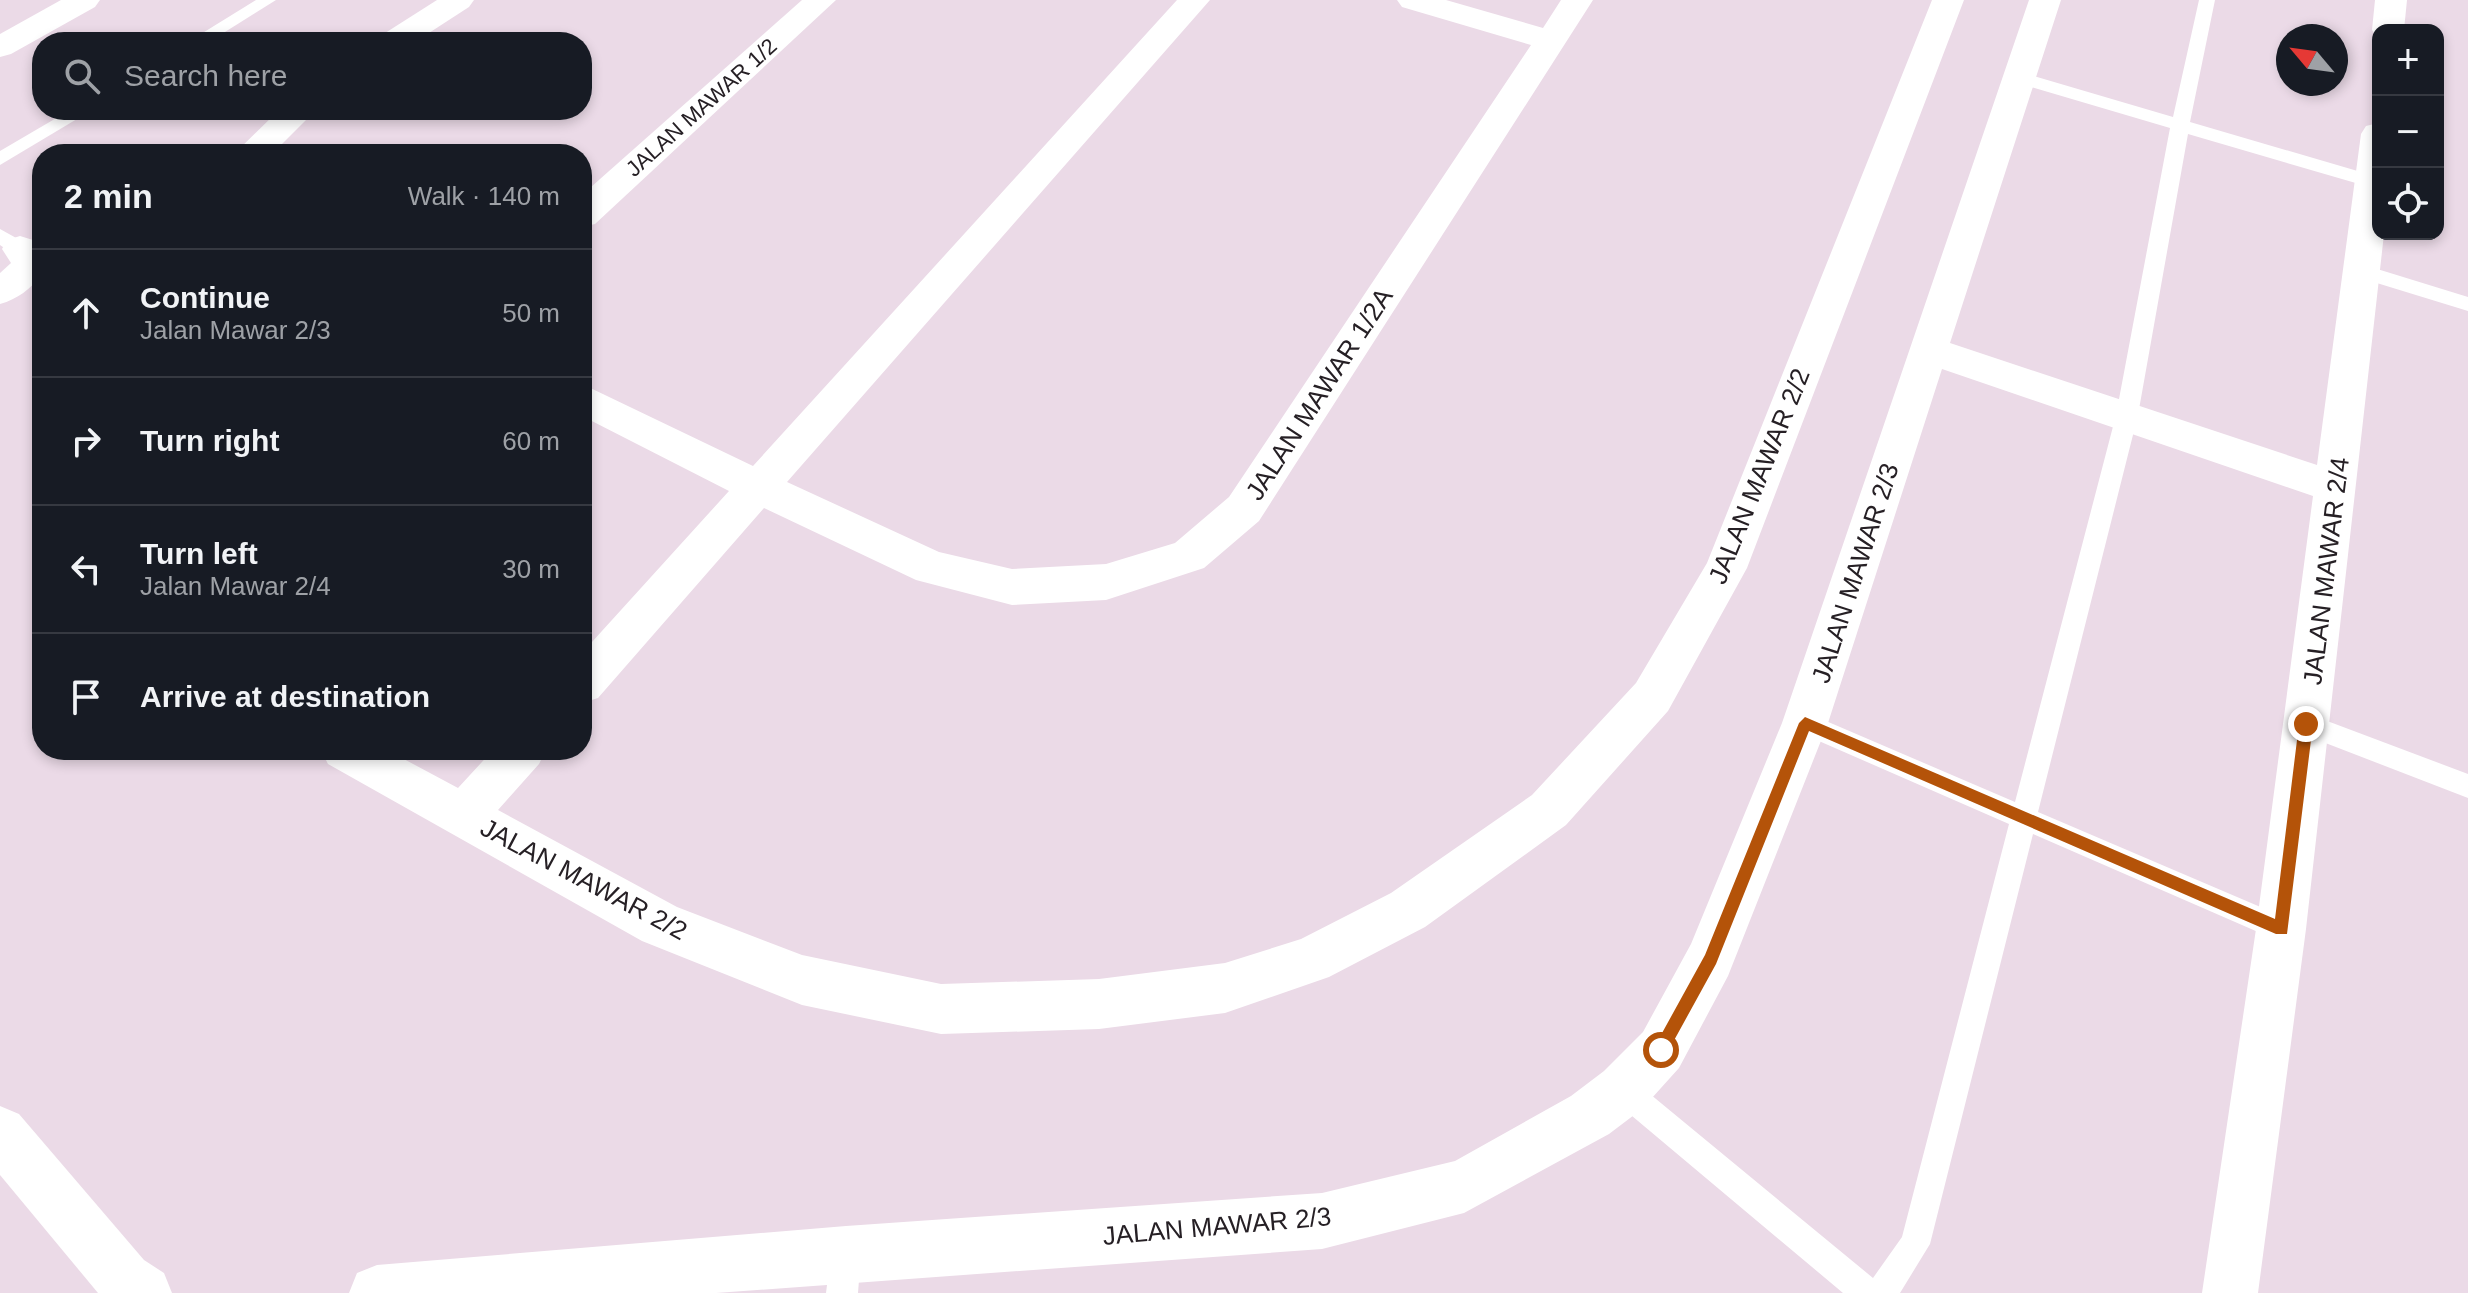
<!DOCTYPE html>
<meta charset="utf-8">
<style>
body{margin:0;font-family:Arial,sans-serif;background:#20242c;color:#f1f3f6}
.controls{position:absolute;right:24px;top:24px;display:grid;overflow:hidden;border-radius:16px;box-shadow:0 4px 12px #0003}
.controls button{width:72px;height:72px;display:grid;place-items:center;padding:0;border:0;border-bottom:2px solid #363941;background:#171b24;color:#f1f3f6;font:40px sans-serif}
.compass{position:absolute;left:2276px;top:24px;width:72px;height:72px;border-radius:50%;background:#171b24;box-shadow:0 4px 12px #0003;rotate:299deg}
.stop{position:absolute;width:24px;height:24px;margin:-18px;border:6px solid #b45309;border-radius:50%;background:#fff}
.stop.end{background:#b45309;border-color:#fff;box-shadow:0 2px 8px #0008}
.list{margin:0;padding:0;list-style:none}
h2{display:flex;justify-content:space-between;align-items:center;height:104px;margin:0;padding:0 32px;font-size:34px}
h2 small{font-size:26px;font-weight:400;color:#9ea1a6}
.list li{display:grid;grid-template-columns:52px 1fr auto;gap:24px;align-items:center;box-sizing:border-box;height:128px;padding:0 32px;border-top:2px solid #363941}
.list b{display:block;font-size:30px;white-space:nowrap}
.list p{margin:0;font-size:26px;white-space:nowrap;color:#9ea1a6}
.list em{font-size:26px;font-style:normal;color:#9ea1a6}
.icon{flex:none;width:44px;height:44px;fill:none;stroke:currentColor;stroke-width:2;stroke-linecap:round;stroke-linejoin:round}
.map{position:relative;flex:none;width:2468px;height:1293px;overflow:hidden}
.search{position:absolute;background:#171b24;box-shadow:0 4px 12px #0003;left:32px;top:32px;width:560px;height:88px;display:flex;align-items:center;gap:20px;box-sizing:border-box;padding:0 28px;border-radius:32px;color:#9ea1a6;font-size:30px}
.panel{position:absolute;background:#171b24;box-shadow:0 4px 12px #0003;left:32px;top:144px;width:560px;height:616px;border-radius:32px}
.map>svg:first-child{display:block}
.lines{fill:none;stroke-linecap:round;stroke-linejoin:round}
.lane{fill:#fff;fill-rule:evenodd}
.street{fill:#fff;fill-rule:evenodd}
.route{fill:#b45309}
.labels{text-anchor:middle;stroke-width:6;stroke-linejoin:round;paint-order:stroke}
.far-street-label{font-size:22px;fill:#262025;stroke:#fff}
.street-label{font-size:26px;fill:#262025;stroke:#fff}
</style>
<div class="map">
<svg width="2468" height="1293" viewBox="0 0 2468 1293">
<rect width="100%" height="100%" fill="#ebdae7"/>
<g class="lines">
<g class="lane">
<polygon points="256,0 276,0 209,42 188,42"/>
<polygon points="2199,0 2215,0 2190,122 2378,177 2378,187 2366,186 2188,134 2138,415 2038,812 2291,920 2295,929 2291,938 2281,942 2033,834 1930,1244 1900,1293 1843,1293 1613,1100 1609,1090 1613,1080 1623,1076 1633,1080 1873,1278 1902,1237 2009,824 1796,731 1793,723 1796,715 1805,712 2015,802 2116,415 2170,128 2014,82 2011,78 2020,72 2173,117"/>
<polygon points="70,110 92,110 0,165 0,151"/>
<polygon points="0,229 27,244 30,249 27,254 13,254 0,245"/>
<polygon points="2361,264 2468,297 2468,311 2354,276 2351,271"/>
<polygon points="2306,713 2468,774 2468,798 2297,732 2294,724 2297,716"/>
<polygon points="846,1239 857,1243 861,1254 858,1293 826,1293 831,1254 835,1243"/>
</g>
<g class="street">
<polygon points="61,0 100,0 95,7 11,54 0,57 0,34"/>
<polygon points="437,0 474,0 469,7 415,42 377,42 382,35"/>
<polygon points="802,0 836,0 595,224 582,227 582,195"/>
<polygon points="1177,0 1210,0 787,482 939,552 1012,569 1106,564 1175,543 1229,497 1531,45 1402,7 1397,0 1446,0 1543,28 1561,0 1593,0 1259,521 1204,568 1106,600 1012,605 916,580 764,508 598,698 582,703 582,653 729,491 582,416 582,384 753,466"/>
<polygon points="1932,0 1964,0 1747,568 1668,711 1566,825 1425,927 1329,977 1225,1013 1099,1029 941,1034 802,1005 642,941 328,764 321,750 387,750 458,788 493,750 546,750 539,764 498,810 677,907 802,955 941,984 1099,979 1225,963 1301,939 1391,893 1532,795 1636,683 1707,563"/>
<polygon points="2029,0 2061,0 1950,343 2317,465 2361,134 2366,126 2378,123 2378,234 2384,234 2306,929 2258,1293 2202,1293 2256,929 2313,496 1942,369 1828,723 1728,976 1679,1068 1642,1109 1609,1134 1464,1213 1322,1249 716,1293 349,1293 357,1273 377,1265 846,1226 1322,1193 1455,1161 1571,1096 1604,1071 1643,1032 1691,944 1782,723"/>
<polygon points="2375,0 2407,0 2404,30 2378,30 2377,37 2372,30"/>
<polygon points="279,110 316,110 272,154 234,154"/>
<path d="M20,236L33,240L42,255V275C30,289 18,299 0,304V273L11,263L2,249L7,240Z"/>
<polygon points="0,1106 19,1114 144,1260 164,1273 172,1293 98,1293 0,1175"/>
</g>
</g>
<polygon class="route" points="1805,717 2275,919 2299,724 2301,720 2311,720 2313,724 2287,934 2276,934 1809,731 1716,964 1666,1055 1656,1055 1656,1044 1705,955 1799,723"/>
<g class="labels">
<g class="far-street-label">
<text transform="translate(701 107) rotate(-42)" y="8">JALAN MAWAR 1/2</text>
</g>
<g class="street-label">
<text transform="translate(1319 394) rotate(-57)" y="9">JALAN MAWAR 1/2A</text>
<text transform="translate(1759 476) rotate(-68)" y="9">JALAN MAWAR 2/2</text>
<text transform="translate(2326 571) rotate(-83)" y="9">JALAN MAWAR 2/4</text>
<text transform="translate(1855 573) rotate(-72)" y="9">JALAN MAWAR 2/3</text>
<text transform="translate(584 879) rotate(28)" y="9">JALAN MAWAR 2/2</text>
<text transform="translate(1217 1226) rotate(-5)" y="9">JALAN MAWAR 2/3</text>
</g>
</g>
</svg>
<div class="controls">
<button>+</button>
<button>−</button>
<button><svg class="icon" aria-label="locate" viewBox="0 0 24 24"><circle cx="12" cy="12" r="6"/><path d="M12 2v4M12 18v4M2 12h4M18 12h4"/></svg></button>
</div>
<svg class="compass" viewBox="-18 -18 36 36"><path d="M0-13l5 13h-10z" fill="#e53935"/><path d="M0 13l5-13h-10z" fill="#9ea1a6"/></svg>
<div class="stop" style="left:1661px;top:1050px"></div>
<div class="stop end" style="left:2306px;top:724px"></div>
<div class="search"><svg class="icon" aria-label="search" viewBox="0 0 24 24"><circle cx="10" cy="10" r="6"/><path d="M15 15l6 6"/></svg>Search here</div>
<section class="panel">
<h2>2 min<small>Walk · 140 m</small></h2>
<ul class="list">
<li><svg class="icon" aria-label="ahead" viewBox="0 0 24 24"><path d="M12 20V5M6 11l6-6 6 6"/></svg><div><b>Continue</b><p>Jalan Mawar 2/3</p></div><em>50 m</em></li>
<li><svg class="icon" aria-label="right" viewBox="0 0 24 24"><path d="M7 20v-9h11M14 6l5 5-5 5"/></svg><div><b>Turn right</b></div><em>60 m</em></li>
<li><svg class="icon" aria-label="left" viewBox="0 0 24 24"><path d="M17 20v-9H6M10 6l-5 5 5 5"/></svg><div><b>Turn left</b><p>Jalan Mawar 2/4</p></div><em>30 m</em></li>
<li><svg class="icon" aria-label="arrive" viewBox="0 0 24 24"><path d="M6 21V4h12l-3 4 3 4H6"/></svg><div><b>Arrive at destination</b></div></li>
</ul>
</section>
</div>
